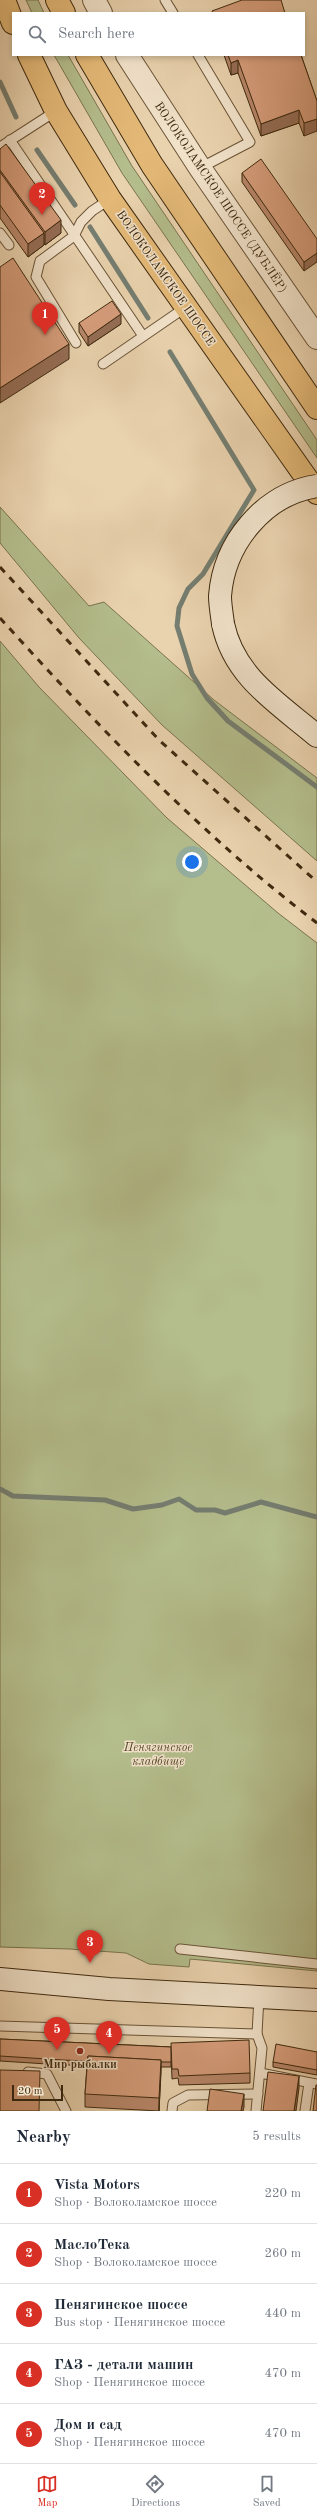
<!DOCTYPE html>
<meta charset="utf-8">
<style>
body{margin:0;font-family:"Old Standard TT",serif;background:#f6f6f7;color:#1f2937}
.scale{position:absolute;left:12px;bottom:10px;width:51px;box-sizing:border-box;padding-left:4px;border:2px solid #3f2a0f;border-top:0;font-size:11px;line-height:14px;white-space:nowrap;color:#3f2a0f;-webkit-text-stroke:3px #f1e2ca;paint-order:stroke}
.you{position:absolute;left:192px;top:862px;width:14px;height:14px;margin:-10px;border:3px solid #fff;border-radius:50%;background:#1a73e8;box-shadow:0 0 0 6px #1a73e833}
.badge{display:grid;place-items:center;width:26px;height:26px;border-radius:50%;background:#d93025;color:#fff;font-size:13px;font-weight:700}
.pin{position:absolute;translate:-50% -33px;filter:drop-shadow(0 1px 2px #0008)}
.pin::after{content:'';position:absolute;top:21px;width:14px;height:12px;background:inherit;clip-path:polygon(0 0,100% 0,50% 100%)}
.list{margin:0;padding:0;list-style:none}
h2{display:flex;justify-content:space-between;align-items:center;height:52px;margin:0;padding:0 16px;font-size:17px}
h2 small{font-size:13px;font-weight:400;color:#747a83}
.list li{display:grid;grid-template-columns:26px 1fr auto;gap:12px;align-items:center;box-sizing:border-box;height:60px;padding:0 16px;border-top:1px solid #e0e1e3}
.list b{display:block;font-size:15px;white-space:nowrap}
.list p{margin:0;font-size:13px;white-space:nowrap;color:#747a83}
.list em{font-size:13px;font-style:normal;color:#747a83}
.icon{flex:none;width:22px;height:22px;fill:none;stroke:currentColor;stroke-width:2;stroke-linecap:round;stroke-linejoin:round}
.map{position:relative;flex:none;width:317px;height:2111px;overflow:hidden}
.search{position:absolute;background:#fff;box-shadow:0 2px 6px #0003;left:12px;right:12px;top:12px;height:44px;display:flex;align-items:center;gap:10px;box-sizing:border-box;padding:0 14px;border-radius:0px;color:#747a83;font-size:15px}
.sheet{height:352px;background:#fff}
nav{display:flex;justify-content:space-around;align-items:center;box-sizing:border-box;height:56px;border-top:1px solid #e0e1e3;background:#fff;font-size:11px;color:#747a83}
nav a{display:grid;justify-items:center;gap:2px}
nav .on{color:#d93025}
.map>svg:first-child{display:block}
.green{fill:#b4bd8c;stroke:#7a744e}
.lines{fill:none;stroke-linecap:round;stroke-linejoin:round}
.stream{stroke:#757e71;stroke-width:5}
.service-casing{stroke:#6a5437;stroke-width:11}
.tertiary-casing{stroke:#6a5437;stroke-width:24}
.secondary-casing{stroke:#3f2a0f;stroke-width:24}
.primary-casing{stroke:#3f2a0f;stroke-width:24}
.service{stroke:#f1e2ca;stroke-width:9}
.tertiary{stroke:#f1e2ca;stroke-width:22}
.secondary{stroke:#f1e2ca;stroke-width:22}
.primary{stroke:#e4b977;stroke-width:22}
.rail{stroke:#3f2a0f;stroke-width:3;stroke-dasharray:7 7;stroke-linecap:butt}
.secondary-bridge-casing{stroke:#3f2a0f;stroke-width:24;stroke-linecap:butt}
.secondary-bridge{stroke:#f1e2ca;stroke-width:22}
.wall{fill:#b78669;stroke:#3f2a0f}
.shaded-wall{fill:#956d55;stroke:#3f2a0f}
.building{fill:#d59c7a;stroke:#3f2a0f}
.poi-dot{fill:#8f2418;stroke:#f1e2ca;stroke-width:1.5}
.labels{text-anchor:middle;stroke-width:3;stroke-linejoin:round;paint-order:stroke}
.street-label{font-size:12px;fill:#3f2a0f;stroke:#f1e2ca}
.park-label{font-size:12px;font-style:italic;fill:#564728;stroke:#f1e2ca}
.poi-label{font-size:12px;font-weight:bold;fill:#3f2a0f;stroke:#f1e2ca}
</style>
<div class="map">
<svg width="317" height="2111" viewBox="0 0 317 2111">
<rect width="100%" height="100%" fill="#e9d2ae"/>
<filter id="stains"><feTurbulence type="fractalNoise" baseFrequency=".005" numOctaves="4"/><feColorMatrix values="0 0 0 0 .2 0 0 0 0 .09 0 0 0 0 .02 0 0 0 .5 -.17"/></filter>
<radialGradient id="worn" r=".72"><stop offset=".6" stop-color="#630" stop-opacity="0"/><stop offset="1" stop-color="#630" stop-opacity=".3"/></radialGradient>
<g class="green">
<polygon points="26,0 38,0 44,13 32,13"/>
<polygon points="54,55 68,55 132,166 317,440 317,458 122,173"/>
<polygon points="0,507 89,606 104,602 214,700 317,778 317,861 162,725 79,638 0,543"/>
<polygon points="0,641 39,687 167,818 278,913 317,943 317,1971 190,1959 189,1967 149,1964 126,1953 70,1949 0,1947"/>
</g>
<g class="lines">
<g class="stream">
<polyline points="0,82 16,117"/>
<polyline points="37,150 75,205"/>
<polyline points="90,227 148,318"/>
<polyline points="170,352 254,490 203,574 188,589 179,608 177,626 192,674 207,698 228,721 317,787"/>
<polyline points="0,1489 13,1496 105,1500 133,1509 162,1505 179,1499 196,1510 215,1510 225,1513 261,1502 317,1517"/>
</g>
<defs>
<g id="service">
<polyline points="165,0 173,13"/>
<polyline points="198,55 250,142 200,168"/>
<polyline points="10,140 143,336"/>
<polyline points="0,147 56,111"/>
<polyline points="0,233 9,245"/>
<polyline points="76,343 36,277 40,261 74,236 81,222 92,211 110,199"/>
<polyline points="103,364 186,307"/>
<polyline points="180,1949 317,1964"/>
<polyline points="0,2026 257,2034 259,1997"/>
<polyline points="28,2072 47,2074 66,2111"/>
<polyline points="260,2073 317,2084"/>
<polyline points="172,2111 173,2103 188,2095 258,2094"/>
<polyline points="256,2111 262,2048 257,2034"/>
<polyline points="305,2111 309,2083"/>
</g>
<g id="tertiary">
<polyline points="94,0 101,13"/>
<polyline points="127,55 200,168 317,338"/>
</g>
<g id="secondary">
<path d="M223,624C234,677 278,703 317,736"/>
<polyline points="0,1979 109,1989 317,2000"/>
</g>
<g id="primary">
<polyline points="4,0 13,23"/>
<polyline points="57,0 64,13"/>
<polyline points="29,55 56,111 110,199 317,493"/>
<polyline points="87,55 152,165 317,408"/>
</g>
</defs>
<use href="#service" class="service-casing"/>
<use href="#tertiary" class="tertiary-casing"/>
<use href="#secondary" class="secondary-casing"/>
<use href="#primary" class="primary-casing"/>
<use href="#service" class="service"/>
<use href="#tertiary" class="tertiary"/>
<use href="#secondary" class="secondary"/>
<use href="#primary" class="primary"/>
<g class="rail">
<polyline points="0,567 159,740 317,882"/>
<path d="M0,618C99,727 200,834 317,923"/>
</g>
<defs>
<path id="secondary-bridge" d="M223,624C222,615 220,605 220,596C224,543 264,494 317,486"/>
</defs>
<use href="#secondary-bridge" class="secondary-bridge-casing"/>
<use href="#secondary-bridge" class="secondary-bridge"/>
</g>
<g class="wall">
<polygon points="224,55 301,55 317,101 304,136 299,123 261,136 238,73 231,75"/>
<polygon points="0,149 61,233 45,245 44,243 44,245 28,257 0,218"/>
<polygon points="242,173 317,239 304,271 242,182"/>
<polygon points="79,323 121,324 88,346 79,332"/>
<polygon points="0,2039 171,2047 250,2073 250,2083 179,2085 178,2078 172,2079 171,2052 171,2067 161,2067 159,2111 85,2107 85,2094 87,2065 63,2065 0,2061"/>
<polygon points="317,2052 317,2075 273,2067 273,2062"/>
</g>
<g class="shaded-wall">
<polygon points="238,60 238,73 231,75 231,63"/>
<polygon points="299,110 299,123 261,136 261,124"/>
<polygon points="317,119 317,131 304,136 304,123"/>
<polygon points="61,220 61,233 45,245 45,232"/>
<polygon points="44,233 44,245 28,257 28,244"/>
<polygon points="317,253 317,262 304,271 304,262"/>
<polygon points="121,314 121,324 88,346 88,337"/>
<polygon points="69,344 69,359 0,403 0,388"/>
<polygon points="161,2060 161,2073 159,2111 159,2098"/>
<polygon points="299,2076 299,2088 296,2111 294,2111"/>
<polygon points="244,2094 244,2107 243,2111 241,2111"/>
</g>
<g class="building">
<polygon points="242,0 281,0 285,13 213,13 212,11"/>
<polygon points="228,55 301,55 317,101 317,119 304,123 299,110 261,124 238,60 231,63"/>
<polygon points="6,144 61,220 45,232 0,170 0,149"/>
<polygon points="261,159 317,239 317,253 304,262 242,173"/>
<polygon points="0,172 44,233 28,244 0,205"/>
<polygon points="13,258 69,344 0,388 0,267"/>
<polygon points="112,301 121,314 88,337 79,323"/>
<polygon points="0,2039 171,2047 171,2062 161,2062 161,2060 88,2056 87,2061 63,2060 0,2056"/>
<polygon points="249,2040 250,2073 179,2076 178,2069 172,2069 171,2043"/>
<polygon points="276,2044 317,2052 317,2070 273,2062"/>
<polygon points="88,2056 161,2060 159,2098 85,2094"/>
<polygon points="0,2070 40,2071 39,2111 0,2111"/>
<polygon points="268,2072 299,2076 294,2111 263,2111"/>
<polygon points="316,2085 317,2085 317,2111 313,2111"/>
<polygon points="210,2089 244,2094 241,2111 207,2111"/>
</g>
<circle class="poi-dot" cx="80" cy="2051" r="4"/>
<g class="labels">
<g class="street-label">
<text transform="translate(221 197) rotate(56)" y="4">ВОЛОКОЛАМСКОЕ ШОССЕ (ДУБЛЁР)</text>
<text transform="translate(166 278) rotate(55)" y="4">ВОЛОКОЛАМСКОЕ ШОССЕ</text>
</g>
<g class="park-label">
<text x="158" y="1751">Пенягинское<tspan x="158" dy="14">кладбище</tspan></text>
</g>
<g class="poi-label">
<text x="80" y="2068">Мир рыбалки</text>
</g>
</g>
<rect width="100%" height="100%" filter="url(#stains)"/>
<rect width="100%" height="100%" fill="url(#worn)"/>
</svg>
<div class="scale">20 m</div>
<div class="you"></div>
<div class="pin badge" style="left:45px;top:335px">1</div>
<div class="pin badge" style="left:42px;top:215px">2</div>
<div class="pin badge" style="left:90px;top:1963px">3</div>
<div class="pin badge" style="left:109px;top:2054px">4</div>
<div class="pin badge" style="left:57px;top:2050px">5</div>
<div class="search"><svg class="icon" aria-label="search" viewBox="0 0 24 24"><circle cx="10" cy="10" r="6"/><path d="M15 15l6 6"/></svg>Search here</div>
</div>
<section class="sheet">
<h2>Nearby<small>5 results</small></h2>
<ul class="list">
<li><span class="badge">1</span><div><b>Vista Motors</b><p>Shop · Волоколамское шоссе</p></div><em>220 m</em></li>
<li><span class="badge">2</span><div><b>МаслоТека</b><p>Shop · Волоколамское шоссе</p></div><em>260 m</em></li>
<li><span class="badge">3</span><div><b>Пенягинское шоссе</b><p>Bus stop · Пенягинское шоссе</p></div><em>440 m</em></li>
<li><span class="badge">4</span><div><b>ГАЗ - детали машин</b><p>Shop · Пенягинское шоссе</p></div><em>470 m</em></li>
<li><span class="badge">5</span><div><b>Дом и сад</b><p>Shop · Пенягинское шоссе</p></div><em>470 m</em></li>
</ul>
</section>
<nav>
<a class="on"><svg class="icon" aria-label="map" viewBox="0 0 24 24"><path d="M3 6l6-2 6 2 6-2v14l-6 2-6-2-6 2zM9 4v14M15 6v14"/></svg>Map</a>
<a><svg class="icon" aria-label="directions" viewBox="0 0 24 24"><path d="M12 3l9 9-9 9-9-9zM9 14v-3h6M13 9l2 2-2 2"/></svg>Directions</a>
<a><svg class="icon" aria-label="saved" viewBox="0 0 24 24"><path d="M7 4h10v16l-5-4-5 4z"/></svg>Saved</a>
</nav>
